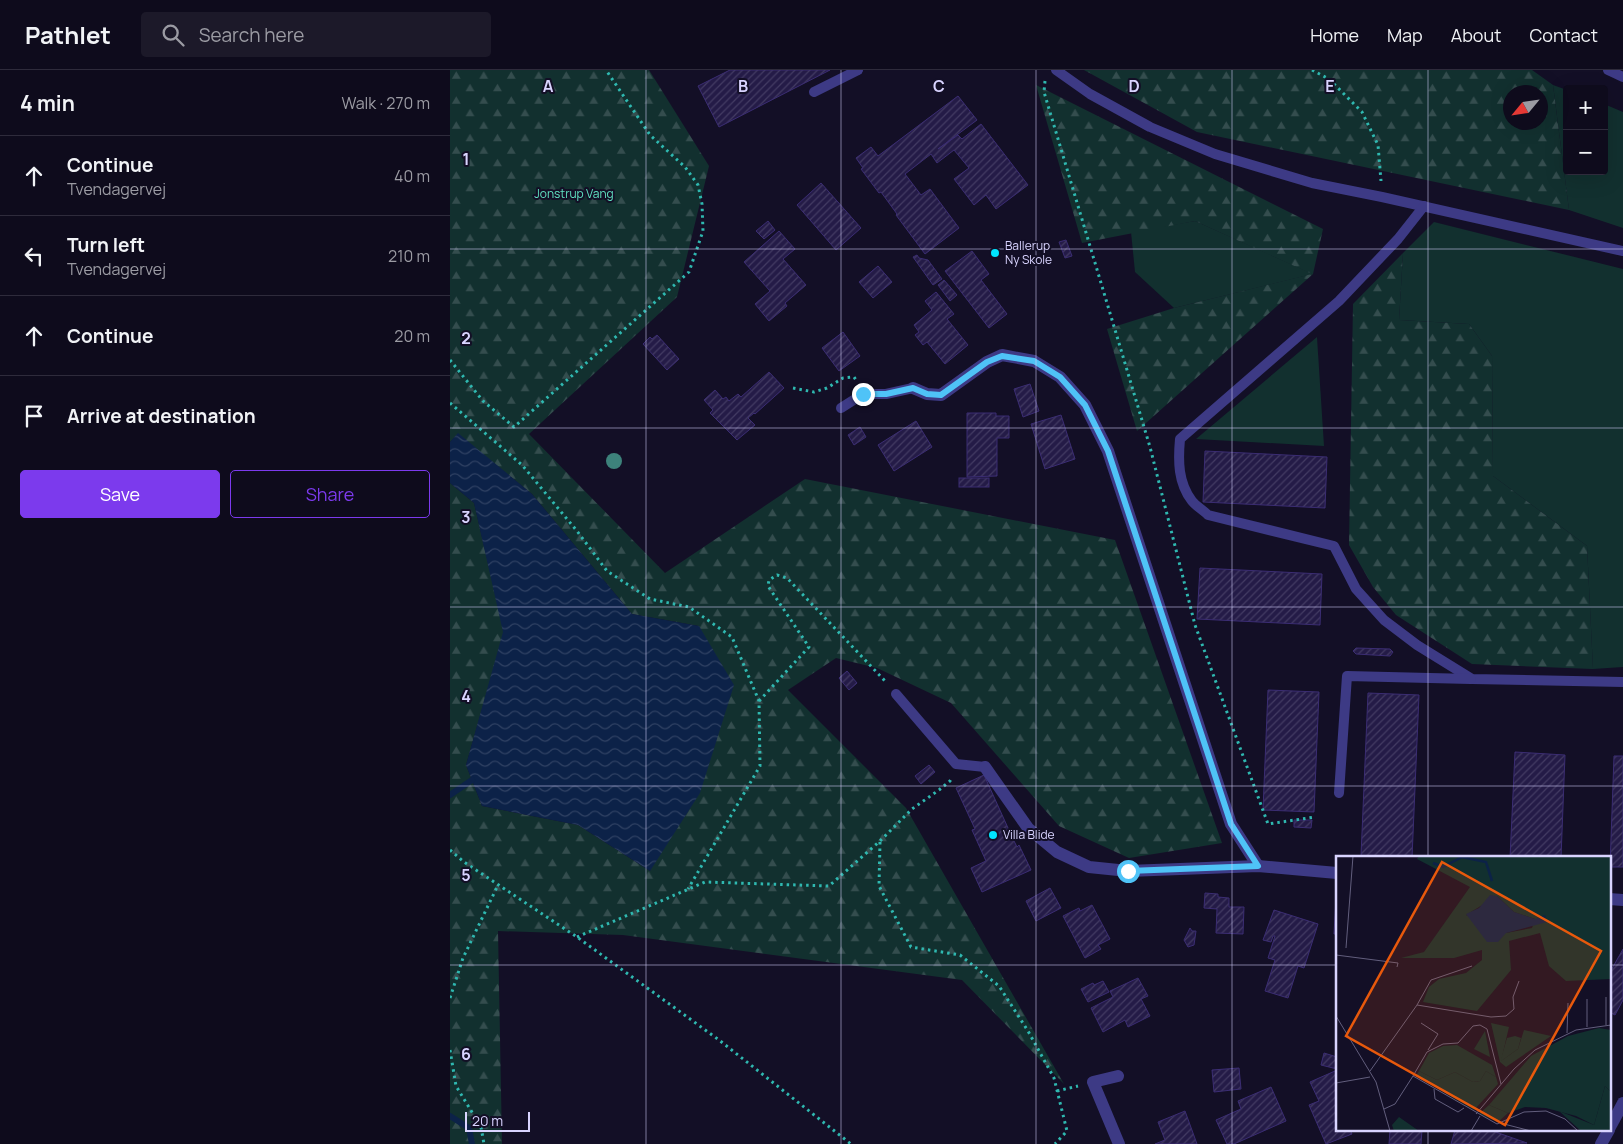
<!DOCTYPE html>
<meta charset="utf-8">
<style>
body{margin:0;font-family:Manrope,sans-serif;background:#1c1929;color:#f1f3f6}
.controls{position:absolute;right:15px;top:15px;display:grid;overflow:hidden;border-radius:5px;box-shadow:0 5px 20px #0002}
.controls button{width:45px;height:45px;display:grid;place-items:center;padding:0;border:0;border-bottom:1px solid #2e2b3b;background:#0e0b1c;color:#f1f3f6;font:25px sans-serif}
.compass{position:absolute;left:1053px;top:15px;width:45px;height:45px;border-radius:50%;background:#0e0b1c;box-shadow:0 5px 20px #0002;rotate:241deg}
.scale{position:absolute;left:15px;bottom:12px;width:65px;box-sizing:border-box;padding-left:5px;border:2px solid #d9d4ff;border-top:0;font-size:14px;line-height:18px;white-space:nowrap;color:#d9d4ff;-webkit-text-stroke:4px #130f26;paint-order:stroke}
.stop{position:absolute;width:15px;height:15px;margin:-11px;border:4px solid #4fc3f7;border-radius:50%;background:#fff}
.stop.end{background:#4fc3f7;border-color:#fff;box-shadow:0 1px 5px #0008}
.list{margin:0;padding:0;list-style:none}
h2{display:flex;justify-content:space-between;align-items:center;height:65px;margin:0;padding:0 20px;font-size:21px}
h2 small{font-size:16px;font-weight:400;color:#9b9ba3}
.list li{display:grid;grid-template-columns:32px 1fr auto;gap:15px;align-items:center;box-sizing:border-box;height:80px;padding:0 20px;border-top:1px solid #2e2b3b}
.list b{display:block;font-size:19px;white-space:nowrap}
.list p{margin:0;font-size:16px;white-space:nowrap;color:#9b9ba3}
.list em{font-size:16px;font-style:normal;color:#9b9ba3}
.actions{display:flex;gap:10px;padding:15px 20px}
.actions a{flex:1;padding:11px 0;border:1px solid #7c3aed;border-radius:5px;text-align:center;font-size:18px;color:#7c3aed}
.actions .main{background:#7c3aed;color:#fff}
.icon{flex:none;width:28px;height:28px;fill:none;stroke:currentColor;stroke-width:2;stroke-linecap:round;stroke-linejoin:round}
.map{position:relative;flex:none;width:1173px;height:1074px;overflow:hidden}
header{display:flex;align-items:center;gap:30px;box-sizing:border-box;height:70px;padding:0 25px;background:#0e0b1c;border-bottom:1px solid #2e2b3b}
header strong{font-size:24px}
nav{display:flex;gap:28px;margin-inline-start:auto;font-size:18px}
.search{width:350px;height:45px;background:#1c1929;display:flex;align-items:center;gap:12px;box-sizing:border-box;padding:0 18px;border-radius:5px;color:#9b9ba3;font-size:19px}
main{display:flex}
aside{flex:1;background:#0e0b1c}
.map>svg:first-child{display:block}
.grass{fill:#12302f}
.forest{fill:url(#forest-firs);fill-rule:evenodd}
.water{fill:url(#water-waves)}
.lines{fill:none;stroke-linecap:round;stroke-linejoin:round}
.stream{stroke:#0c2248;stroke-width:6}
.building{fill:url(#building-hatch);stroke:#3b2d73}
.path{stroke:#2fb8b0;stroke-width:3;stroke-dasharray:2.5 4;stroke-linecap:butt}
.lane{stroke:#3d3a85;stroke-width:10}
.street{stroke:#3d3a85;stroke-width:12}
.tree{fill:#3d827b}
.route{stroke:#4fc3f7;stroke-width:6}
.grid{fill:none;stroke:#d9d4ff;stroke-width:1;stroke-opacity:0.55}
.poi-dot{fill:#00e5ff;stroke:#130f26;stroke-width:2}
.labels{text-anchor:middle;stroke-width:4;stroke-linejoin:round;paint-order:stroke}
.park-label{font-size:12px;fill:#5fe0c0;stroke:#130f26}
.poi-label{font-size:12px;fill:#d9d4ff;stroke:#130f26;text-anchor:start}
.inset-river{fill:none;stroke:#0c2248;stroke-width:2.5}
.inset-road{fill:none;stroke:#625e7d;stroke-width:1}
.view{fill:#e8590c;fill-opacity:0.15;stroke:#e8590c;stroke-width:2.5}
.inset-edge{fill:none;stroke:#d9d4ff;stroke-width:2.5}
.grid-label{font-size:16px;text-anchor:middle;font-weight:bold;fill:#d9d4ff;stroke:#130f26;stroke-width:4;stroke-linejoin:round;paint-order:stroke}
</style>
<header>
<strong>Pathlet</strong>
<div class="search"><svg class="icon" aria-label="search" viewBox="0 0 24 24"><circle cx="10" cy="10" r="6"/><path d="M15 15l6 6"/></svg>Search here</div>
<nav><a>Home</a><a>Map</a><a>About</a><a>Contact</a></nav>
</header>
<main>
<aside>
<h2>4 min<small>Walk · 270 m</small></h2>
<ul class="list">
<li><svg class="icon" aria-label="ahead" viewBox="0 0 24 24"><path d="M12 20V5M6 11l6-6 6 6"/></svg><div><b>Continue</b><p>Tvendagervej</p></div><em>40 m</em></li>
<li><svg class="icon" aria-label="left" viewBox="0 0 24 24"><path d="M17 20v-9H6M10 6l-5 5 5 5"/></svg><div><b>Turn left</b><p>Tvendagervej</p></div><em>210 m</em></li>
<li><svg class="icon" aria-label="ahead" viewBox="0 0 24 24"><path d="M12 20V5M6 11l6-6 6 6"/></svg><div><b>Continue</b></div><em>20 m</em></li>
<li><svg class="icon" aria-label="arrive" viewBox="0 0 24 24"><path d="M6 21V4h12l-3 4 3 4H6"/></svg><div><b>Arrive at destination</b></div></li>
</ul>
<div class="actions"><a class="main">Save</a><a>Share</a></div>
</aside>
<div class="map">
<svg width="1173" height="1074" viewBox="0 0 1173 1074">
<defs>
<pattern id="forest-firs" width="22" height="20" patternUnits="userSpaceOnUse" patternTransform="scale(1.25)"><rect width="22" height="20" fill="#12302f"/><path d="M5 1l3.5 6h-7zM16 11l3.5 6h-7z" fill="#344d4e"/></pattern>
<pattern id="water-waves" width="16" height="10" patternUnits="userSpaceOnUse" patternTransform="scale(1.25)"><rect width="16" height="10" fill="#0c2248"/><path d="M0 5q4-4 8 0t8 0" fill="none" stroke="#2f4163"/></pattern>
<pattern id="building-hatch" width="6" height="6" patternUnits="userSpaceOnUse" patternTransform="scale(1.25)"><rect width="6" height="6" fill="#241b47"/><path d="M-1 1l2-2M0 6l6-6M5 7l2-2" fill="none" stroke="#433b63"/></pattern>
</defs>
<rect width="100%" height="100%" fill="#130f26"/>
<g class="grass">
<polygon points="1103,15 1117,20 1117,101 1154,101 1154,34 1173,42 1173,158 1119,140"/>
<polygon points="745,151 863,204 724,238 685,202 681,162"/>
<polygon points="984,152 1173,199 1173,597 1143,599 1137,476 1043,406 1042,286 1019,254 949,250 953,183"/>
<polygon points="867,267 874,376 746,369"/>
</g>
<g class="forest">
<polygon points="0,0 199,0 259,96 227,227 79,364 215,503 355,409 665,470 772,773 679,788 609,756 501,633 427,598 386,588 338,620 456,738 614,1014 512,910 173,865 48,861 52,1074 0,1074 0,413 24,433 54,562 16,695 32,736 128,755 200,801 249,556 182,544 82,424 8,364 0,372"/>
<path d="M634,0H1082L1103,15L1119,140L747,62ZM1090,22V52H1060V22Z"/>
<polygon points="586,15 873,159 863,204 687,361 657,259 724,238 862,204 745,151 632,173"/>
<polygon points="953,183 949,250 1019,254 1042,286 1043,406 1137,476 1143,599 1022,594 946,545 923,517 899,475 903,234"/>
</g>
<polygon class="water" points="8,363 82,424 182,544 249,556 284,615 250,723 200,801 128,755 32,736 16,695 53,562 24,433 0,413 0,372"/>
<g class="lines">
<g class="stream">
<polyline points="0,725 22,710"/>
<polyline points="0,1046 19,1058 22,1074"/>
</g>
</g>
<g class="building">
<polygon points="280,0 380,0 269,57 248,16"/>
<polygon points="508,26 527,50 488,79 508,65 512,69 531,54 578,115 546,139 536,125 524,135 504,109 519,98 504,80 487,93 481,84 455,104 471,125 480,119 509,158 475,184 446,145 447,144 431,122 429,123 411,99 413,98 406,88 421,77 428,86"/>
<polygon points="371,113 411,158 386,180 347,135"/>
<polygon points="318,151 325,160 314,169 306,161"/>
<polygon points="329,161 345,179 333,189 356,215 335,233 337,236 319,251 305,234 320,221 294,192"/>
<polygon points="616,170 622,186 615,188 609,172"/>
<polygon points="522,181 539,204 531,210 557,244 539,258 495,201"/>
<polygon points="467,185 469,188 478,190 492,209 483,215 463,187"/>
<polygon points="428,196 442,212 423,228 409,212"/>
<polygon points="494,210 507,225 500,231 488,215"/>
<polygon points="486,222 504,244 497,249 518,275 495,294 477,272 473,275 465,265 469,262 464,255 482,240 475,231"/>
<polygon points="393,262 410,286 389,301 372,278"/>
<polygon points="207,265 229,289 217,300 193,274 200,267 202,269"/>
<polygon points="319,302 334,318 305,344 304,343 298,348 305,355 287,370 260,343 263,340 254,330 265,320 273,329 276,327 279,331 288,324 291,327"/>
<polygon points="580,314 589,341 573,347 564,319"/>
<polygon points="517,343 546,343 546,346 559,346 559,368 547,368 547,406 517,407"/>
<polygon points="611,345 625,389 595,399 581,354"/>
<polygon points="466,351 482,377 444,401 428,375"/>
<polygon points="410,357 416,367 404,375 398,365"/>
<polygon points="755,381 877,387 875,438 753,432"/>
<rect x="509" y="408" width="30" height="9"/>
<polygon points="750,498 872,504 870,555 747,549"/>
<polygon points="906,578 940,579 943,582 940,586 906,584 903,581"/>
<polygon points="397,601 407,613 399,620 389,608"/>
<polygon points="818,620 869,622 864,742 813,740"/>
<polygon points="918,623 969,625 962,788 911,786"/>
<polygon points="1065,682 1115,685 1111,788 1060,788"/>
<polygon points="1164,686 1173,686 1173,797 1160,797"/>
<polygon points="479,695 485,702 471,714 465,706"/>
<polygon points="534,705 563,769 567,777 569,775 581,800 532,822 521,798 536,791 522,760 525,759 506,718"/>
<polygon points="844,750 862,750 861,758 844,757"/>
<polygon points="600,818 611,838 586,851 576,831"/>
<polygon points="755,823 768,824 768,827 779,828 779,837 794,837 793,864 766,863 767,839 754,838"/>
<polygon points="886,828 887,828 887,864 884,864"/>
<polygon points="642,835 660,869 648,875 651,879 635,888 613,846 629,838 630,841"/>
<polygon points="824,840 868,854 854,898 848,896 838,928 815,921 825,890 818,888 825,866 823,866 821,872 813,870"/>
<polygon points="740,858 742,861 746,861 744,875 738,877 734,870"/>
<polygon points="1173,879 1173,930 1165,945 1159,942 1159,904"/>
<polygon points="688,908 698,926 691,929 700,946 678,957 675,950 653,962 641,938 663,927 660,921"/>
<polygon points="653,911 659,922 638,932 631,919 643,913 644,915"/>
<polygon points="874,983 887,987 887,999 871,995"/>
<polygon points="789,998 791,1019 764,1022 762,1000"/>
<polygon points="885,1001 887,1004 887,1060 900,1060 902,1064 876,1074 859,1035 869,1031 860,1012"/>
<polygon points="821,1017 836,1051 784,1074 777,1074 766,1050 791,1039 788,1031"/>
<polygon points="735,1041 747,1074 705,1074 715,1070 708,1052"/>
<polygon points="940,1060 972,1060 971,1074 939,1074"/>
<polygon points="1005,1060 1040,1060 1077,1073 1001,1074"/>
</g>
<g class="lines">
<g class="path">
<polyline points="862,0 879,9 912,42 928,75 931,111"/>
<polyline points="595,11 594,22 700,377 745,555 818,754 865,747"/>
<polyline points="0,290 33,331 64,357 239,202 253,161 252,134 248,115 235,97 200,65 156,0"/>
<polyline points="343,318 364,322 377,318 393,308 404,307 406,310"/>
<polyline points="0,333 72,395 127,461 157,501 200,529 239,537 282,567 309,631 310,696 238,819"/>
<polyline points="309,631 359,577 318,516 319,510 327,505 337,508 436,612"/>
<polyline points="430,772 429,816 461,877 510,885 549,916 578,961 604,1008 617,1061 605,1074"/>
<polyline points="0,780 14,792 127,867 269,970 401,1074"/>
<polyline points="127,867 255,812 379,816 430,771 462,739 489,720 500,711 502,707"/>
<polyline points="0,928 13,888 48,815"/>
<polyline points="0,980 6,1016 31,1057 34,1074"/>
<polyline points="607,1021 628,1016"/>
</g>
<g class="lane">
<polyline points="606,0 640,24 700,57 765,84 862,113 932,127 1173,181"/>
<polyline points="1158,0 1173,7"/>
<polyline points="364,22 408,0"/>
<path d="M974,136L948,169L889,231L730,369C728,391 728,413 742,431C746,436 753,440 758,445L884,476L906,519L934,550L967,575L1022,609L1173,612"/>
<polyline points="391,338 413,324 436,324 463,318"/>
<polyline points="446,624 506,694 535,697"/>
<polyline points="889,723 897,606 1021,609"/>
</g>
<g class="street">
<polyline points="463,318 477,324 491,325 537,292 552,285 584,291 610,307 635,335 658,381 781,754 808,796"/>
<polyline points="535,697 578,758 607,782 639,797 678,801 808,796 887,803"/>
<polyline points="1159,829 1173,830"/>
<polyline points="668,1006 643,1012 669,1074"/>
<polyline points="1159,1059 1173,1033"/>
<polyline points="1151,1074 1159,1060"/>
</g>
</g>
<circle class="tree" cx="164" cy="391" r="8"/>
<g class="lines">
<polyline class="route" points="413,324 436,324 463,318 477,324 491,325 537,292 552,286 584,291 610,307 635,335 658,381 781,754 808,796 678,801"/>
</g>
<path class="grid" d="M196,0V1074M391,0V1074M586,0V1074M782,0V1074M978,0V788M0,179H1173M0,358H1173M0,537H1173M0,716H1173M0,895H887M1159,895H1173M978,1060V1074"/>
<g class="poi-dot">
<circle cx="545" cy="183" r="5"/>
<circle cx="543" cy="765" r="5"/>
</g>
<g class="labels">
<g class="park-label">
<text x="124" y="128">Jonstrup Vang</text>
</g>
<g class="poi-label">
<text x="555" y="180">Ballerup<tspan x="555" dy="14">Ny Skole</tspan></text>
<text x="553" y="769">Villa Blide</text>
</g>
</g>
<g transform="translate(886 786)">
<rect width="275" height="275" fill="#130f26"/>
<path d="M149,175L154,201L138,193ZM179,180L185,182L182,193L164,206L171,182ZM83,215L101,224L119,216L137,226L144,225L150,215L160,221L162,228L138,254L80,220ZM269,230L275,236V275H245L223,255L258,269ZM153,249L172,257L162,266L143,258Z" fill="#12302f"/>
<path d="M83,0H275V123L230,125L213,110L204,77L173,85L175,114L141,155L87,146L93,131L103,123L130,117L146,104V94L118,102H65L88,96L134,31L81,3ZM161,40L178,56L199,63L196,72L170,77L130,59ZM155,167L173,171L165,205L182,193L188,174L215,180L170,211L164,206ZM263,172L275,174V236L269,230L258,269L240,260L210,252L189,251L172,257L153,249L195,200L232,180ZM121,189L156,209L160,221L150,215L144,225L137,226L119,216L101,224L83,215L93,197L107,190ZM63,261L83,275H58L56,269Z" fill="#12302f" fill-rule="evenodd"/>
<path d="M154,39L161,40L178,56L199,63L209,59L211,66L170,77L162,86H151L130,58L143,52Z" fill="#0c2248"/>
<path class="inset-river" d="M97,7L107,11L126,1L150,6L156,25"/>
<path class="inset-road" d="M10,92L17,0M0,99L62,107L61,111M81,149L155,161L170,160L178,153L177,141L183,125M0,160L40,226L54,275M85,167L102,178L92,194M270,169V141M251,171V143M231,177L232,147M34,215L81,149L95,124L136,110M0,227L34,221M165,228L151,173L144,169L137,170L122,187L107,188L91,196L77,220L161,268L188,256L210,255L229,263L242,275M98,233L99,243L122,256L128,252M48,253L59,248L77,220M140,258L178,213L199,194L240,174L275,169M168,268L195,275M135,275L144,260"/>
<path class="view" d="M106,6L265,95L169,269L10,180Z"/>
<rect width="275" height="275" class="inset-edge"/>
</g>
<g class="grid-label">
<text x="98" y="22">A</text>
<text x="293" y="22">B</text>
<text x="489" y="22">C</text>
<text x="684" y="22">D</text>
<text x="880" y="22">E</text>
<text x="16" y="95">1</text>
<text x="16" y="274">2</text>
<text x="16" y="453">3</text>
<text x="16" y="632">4</text>
<text x="16" y="811">5</text>
<text x="16" y="990">6</text>
</g>
</svg>
<div class="controls">
<button>+</button>
<button>−</button>
</div>
<svg class="compass" viewBox="-18 -18 36 36"><path d="M0-13l5 13h-10z" fill="#e53935"/><path d="M0 13l5-13h-10z" fill="#9b9ba3"/></svg>
<div class="scale">20 m</div>
<div class="stop" style="left:678px;top:801px"></div>
<div class="stop end" style="left:413px;top:324px"></div>
</div>
</main>
